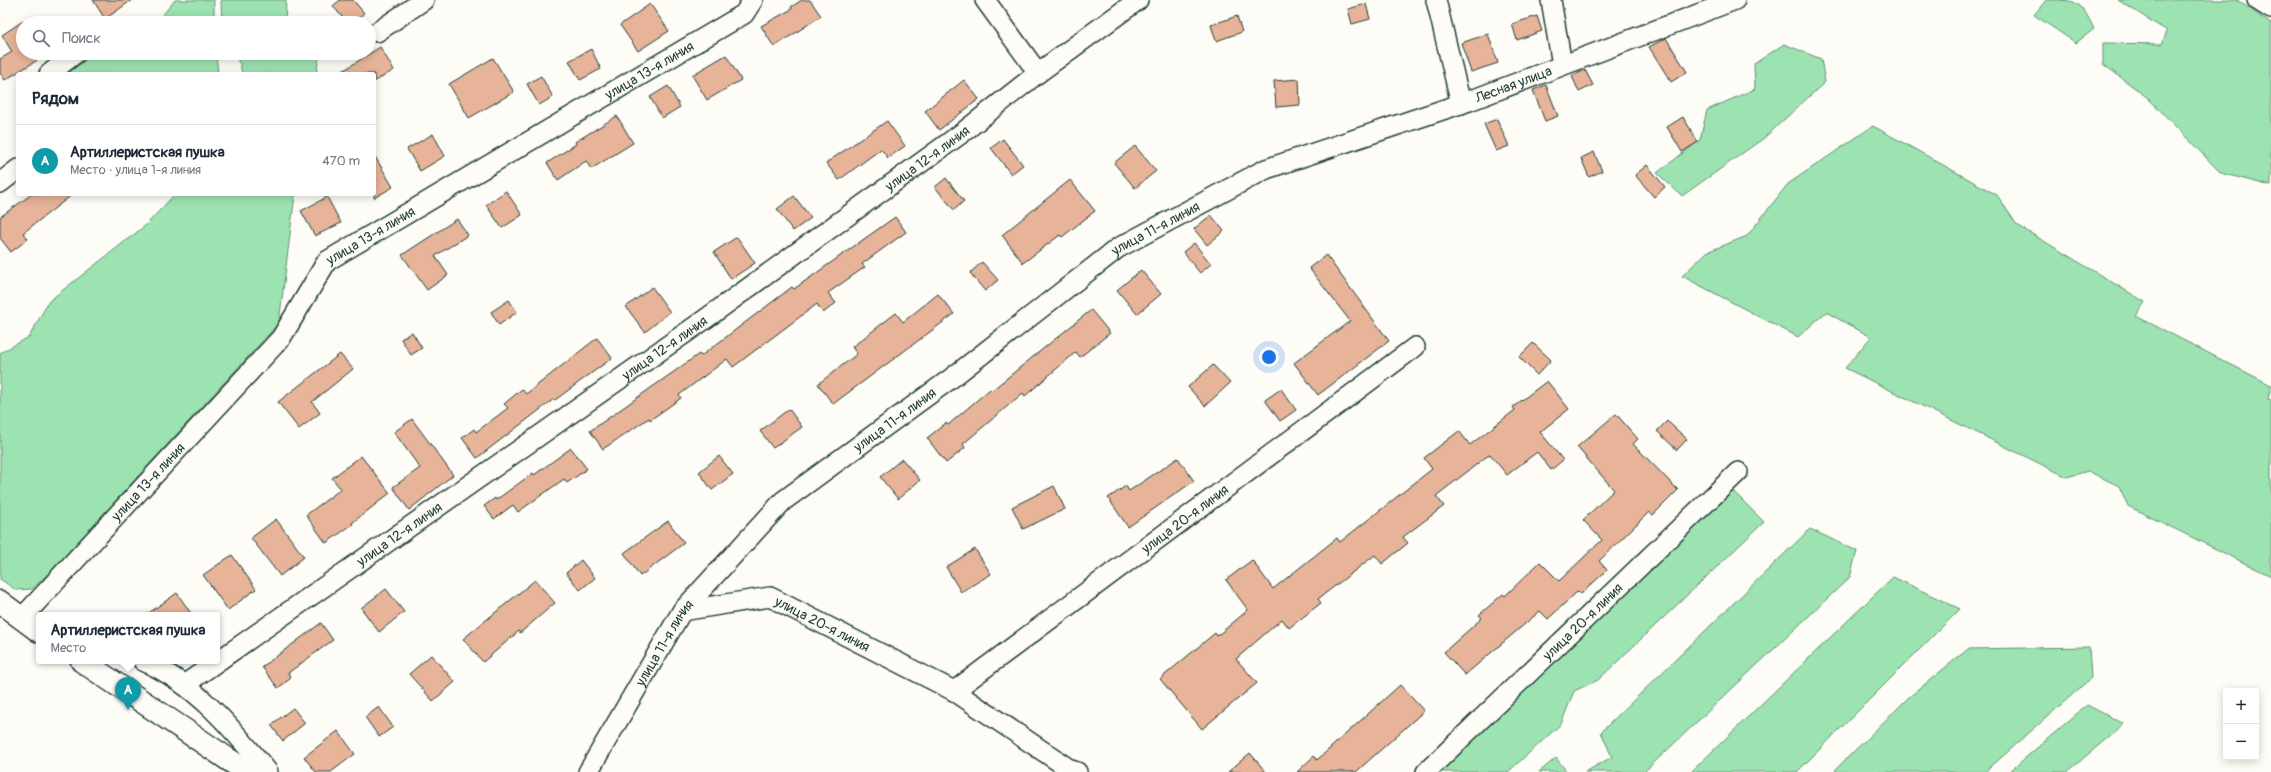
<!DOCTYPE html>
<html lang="ru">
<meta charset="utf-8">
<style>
body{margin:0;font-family:Pangolin,sans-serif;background:#f6f6f7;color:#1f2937}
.controls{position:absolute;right:12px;bottom:12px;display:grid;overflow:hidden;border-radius:4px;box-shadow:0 2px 10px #0003}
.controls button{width:36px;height:36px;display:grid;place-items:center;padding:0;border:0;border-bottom:1px solid #e0e1e3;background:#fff;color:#1f2937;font:20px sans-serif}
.you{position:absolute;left:1269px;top:357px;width:14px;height:14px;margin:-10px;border:3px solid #fff;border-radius:50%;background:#1a73e8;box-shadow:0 0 0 6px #1a73e833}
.badge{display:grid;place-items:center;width:26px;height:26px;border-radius:50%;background:#db2777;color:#fff;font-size:13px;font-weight:700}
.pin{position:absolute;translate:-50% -33px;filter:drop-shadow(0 1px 2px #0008)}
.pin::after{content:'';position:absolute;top:21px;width:14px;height:12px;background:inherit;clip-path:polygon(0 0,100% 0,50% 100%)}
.popup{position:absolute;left:36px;top:612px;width:184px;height:52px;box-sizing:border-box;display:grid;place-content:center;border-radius:4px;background:#fff;filter:drop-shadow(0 1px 3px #0005);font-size:13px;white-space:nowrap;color:#747a83}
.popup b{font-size:15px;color:#1f2937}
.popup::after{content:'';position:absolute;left:50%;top:100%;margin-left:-8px;border:8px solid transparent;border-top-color:#fff}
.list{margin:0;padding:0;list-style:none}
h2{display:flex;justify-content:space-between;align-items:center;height:52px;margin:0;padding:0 16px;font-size:17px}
h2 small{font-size:13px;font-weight:400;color:#747a83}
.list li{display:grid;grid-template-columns:26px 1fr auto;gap:12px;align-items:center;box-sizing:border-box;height:72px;padding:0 16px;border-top:1px solid #e0e1e3}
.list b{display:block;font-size:15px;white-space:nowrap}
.list p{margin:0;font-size:13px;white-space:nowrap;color:#747a83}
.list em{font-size:13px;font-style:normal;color:#747a83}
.icon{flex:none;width:22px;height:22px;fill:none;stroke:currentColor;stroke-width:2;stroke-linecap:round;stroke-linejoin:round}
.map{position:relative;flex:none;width:2271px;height:772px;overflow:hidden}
.search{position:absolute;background:#fff;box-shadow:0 2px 10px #0003;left:16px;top:16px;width:360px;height:44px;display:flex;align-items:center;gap:10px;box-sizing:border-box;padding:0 14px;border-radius:22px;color:#747a83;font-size:15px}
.panel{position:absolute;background:#fff;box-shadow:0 2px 10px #0003;left:16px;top:72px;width:360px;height:124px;border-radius:4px}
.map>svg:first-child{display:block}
.green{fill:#9de3b1;stroke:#5e9072}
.building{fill:#e7b399;stroke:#1f3d34}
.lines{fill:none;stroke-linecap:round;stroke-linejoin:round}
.street-casing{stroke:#1f3d34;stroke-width:22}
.secondary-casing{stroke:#1f3d34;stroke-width:25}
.street{stroke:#fdfcf7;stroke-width:19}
.secondary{stroke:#fdfcf7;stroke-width:22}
.labels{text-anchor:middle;stroke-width:3;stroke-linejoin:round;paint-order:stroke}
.street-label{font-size:14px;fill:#1f3d34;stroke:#fdfcf7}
</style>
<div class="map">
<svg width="2271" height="772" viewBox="0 0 2271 772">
<rect width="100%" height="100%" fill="#fdfcf7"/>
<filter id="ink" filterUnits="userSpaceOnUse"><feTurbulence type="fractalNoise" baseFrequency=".025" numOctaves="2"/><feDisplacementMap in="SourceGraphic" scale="8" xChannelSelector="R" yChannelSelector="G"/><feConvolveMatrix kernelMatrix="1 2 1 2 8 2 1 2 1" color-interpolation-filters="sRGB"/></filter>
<g filter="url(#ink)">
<g class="green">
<polygon points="175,0 214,0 214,23 156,23"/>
<polygon points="221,0 286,0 285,23 222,23"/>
<path d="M2046,0C2078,0 2080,0 2094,29L2076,43L2034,15Z"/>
<polygon points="2118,0 2237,0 2271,24 2271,186 2221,173 2148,98 2103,64 2103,43 2162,44 2167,31"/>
<polygon points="1784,44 1821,59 1825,82 1764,138 1682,196 1657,173 1700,140 1707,110 1755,89 1754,64"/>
<polygon points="112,53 216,53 218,74 67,74 91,56"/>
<polygon points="233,53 320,53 316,74 242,74 240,64"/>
<polygon points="1873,126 1997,195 2017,225 2145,302 2136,316 2271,385 2268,399 2271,400 2271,576 2128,506 2119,486 2088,471 2067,477 1845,368 1871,337 1826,312 1798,337 1682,276 1707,252 1747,236 1788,184"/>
<polygon points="175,194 295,194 279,323 53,569 32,589 16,590 0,579 0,353 29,337 49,301 146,225"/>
<polygon points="1728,486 1764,522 1598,680 1574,691 1561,724 1508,772 1420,772"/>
<polygon points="1810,529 1857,551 1850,577 1644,772 1585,772 1612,757 1601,732"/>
<polygon points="1893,577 1960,609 1797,772 1691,772"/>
<polygon points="2089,647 2091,678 1985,772 1838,772 1835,770 1908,698 1968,649"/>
<polygon points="2087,705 2124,724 2067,772 2009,772"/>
<polygon points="1556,758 1567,772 1539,772"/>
</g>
<g class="building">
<polygon points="93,0 132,0 105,19"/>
<polygon points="340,0 353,0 364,13 353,23 347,23 333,6"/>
<polygon points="802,0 810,0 821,16 774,47 761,26 792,9 791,7"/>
<polygon points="650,4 669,31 638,51 620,25"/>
<polygon points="1366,4 1370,19 1352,24 1348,9"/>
<polygon points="1237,16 1242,32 1216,41 1211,25"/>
<polygon points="1537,16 1542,31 1517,40 1512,24"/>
<polygon points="23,21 23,53 49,53 5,80 0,73 0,59 12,52 2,35"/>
<polygon points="1488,34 1498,63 1471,72 1461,43"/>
<polygon points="1666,38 1687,72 1671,82 1649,47"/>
<polygon points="380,47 394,70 374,82 374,74 338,74"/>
<polygon points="591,49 601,69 580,80 569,61"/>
<polygon points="726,55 741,80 707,100 692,75"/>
<polygon points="493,58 514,92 469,118 449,84"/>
<polygon points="1585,70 1593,85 1579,92 1572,76"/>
<polygon points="541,76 553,97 539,105 527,84"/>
<polygon points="1299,79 1300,105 1276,107 1274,81"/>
<polygon points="964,80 979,99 939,130 925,111"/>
<polygon points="1546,85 1558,116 1545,121 1533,90"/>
<polygon points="668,86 680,107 662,118 650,97"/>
<polygon points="617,116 633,143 591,169 586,161 558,180 547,163 576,144 575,142"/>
<polygon points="1683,117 1698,142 1682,152 1667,127"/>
<polygon points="1497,119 1509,146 1496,151 1484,124"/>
<polygon points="887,121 905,146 888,158 881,149 839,180 826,163"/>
<polygon points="433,134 445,156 420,171 407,149"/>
<polygon points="1003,139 1023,165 1011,174 991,148"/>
<polygon points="1135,146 1156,171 1135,188 1114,163"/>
<polygon points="1594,152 1602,171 1589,177 1581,158"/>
<polygon points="374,155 393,187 374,198"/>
<polygon points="1647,165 1665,187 1654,197 1635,175"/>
<polygon points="946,178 964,201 954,210 935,187"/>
<polygon points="1070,180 1095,211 1062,237 1060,235 1023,263 1002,235"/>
<polygon points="506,191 522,215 502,228 486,205"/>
<polygon points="32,194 73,194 23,233 28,239 11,252 0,238 0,217"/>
<polygon points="794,196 811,218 793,231 777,209"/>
<polygon points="327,197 341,223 315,236 301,211"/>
<polygon points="1211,215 1224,231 1207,245 1194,229"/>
<polygon points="895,217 906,232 862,264 865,267 828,293 836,303 823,313 817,304 733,367 727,359 679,395 681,398 650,420 649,418 603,449 590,431 699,354 701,356 792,287 794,289"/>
<polygon points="457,219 468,235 435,256 448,275 427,290 402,255"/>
<polygon points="737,237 755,263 731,279 714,252"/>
<polygon points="1194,243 1211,264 1200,273 1183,252"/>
<polygon points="1326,255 1389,341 1318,395 1294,363 1350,321 1309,268"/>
<polygon points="982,262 998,280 985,291 970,273"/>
<polygon points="1141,270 1161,294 1137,314 1117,290"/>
<polygon points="652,287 670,312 645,332 626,307"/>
<polygon points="938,294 954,314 833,404 818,384 857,354 852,347 896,313 903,322"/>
<polygon points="509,300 517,312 499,325 491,312"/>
<polygon points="1091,310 1110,333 1080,357 1076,352 1025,396 1023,393 963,444 965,448 946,463 927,438 946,423 948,425 990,389 991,391"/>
<polygon points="412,332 422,348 411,355 401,339"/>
<polygon points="597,338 612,358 555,400 554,399 477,458 462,438 474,429 476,432 508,408 504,404 522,389 526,394"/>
<polygon points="1533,343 1551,360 1537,375 1519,357"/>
<polygon points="340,354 353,369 312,402 320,413 299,429 278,402"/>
<polygon points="1213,365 1230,383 1205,406 1188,387"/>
<polygon points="1547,381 1569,409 1540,432 1563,460 1551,470 1537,452 1507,475 1490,454 1436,496 1444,506 1403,537 1408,543 1382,564 1375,555 1318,599 1321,603 1289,628 1282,619 1236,659 1257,683 1202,729 1160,679 1215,633 1217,636 1248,610 1226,580 1252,560 1273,589 1337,538 1340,542 1432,469 1424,458 1459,431 1470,445 1515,410 1513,407"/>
<polygon points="1281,389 1296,410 1280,421 1265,400"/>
<polygon points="789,409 802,427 773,448 760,431"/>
<polygon points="1616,414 1638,439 1633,444 1678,490 1653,515 1649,512 1599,561 1607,570 1581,594 1578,591 1548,619 1540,611 1465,675 1444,652 1482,618 1479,615 1503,594 1505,596 1540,562 1559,581 1602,540 1583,520 1614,490 1577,447"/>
<polygon points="412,419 453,475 409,510 393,487 420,468 394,432"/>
<polygon points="1667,421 1687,439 1677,450 1657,431"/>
<polygon points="571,448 587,469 567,483 564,479 518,512 513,505 494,519 484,506 495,498 496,500 533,473 534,475"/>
<polygon points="361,456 390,493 352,523 353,524 326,543 306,515 341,489 332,478"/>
<polygon points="719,456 733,474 712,490 699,472"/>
<polygon points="1178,458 1194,481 1128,527 1108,498 1126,486 1129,491"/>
<polygon points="902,459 920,480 898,499 880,477"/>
<polygon points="1054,486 1065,509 1023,529 1012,507"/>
<polygon points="276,519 304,557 280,576 251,538"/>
<polygon points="668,521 684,543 640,576 624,553"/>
<polygon points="975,549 991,574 961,592 946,567"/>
<polygon points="232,555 256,589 228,610 203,575"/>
<polygon points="581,560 595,578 580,590 566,573"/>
<polygon points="535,580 555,603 520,633 519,631 483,662 463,639"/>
<polygon points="386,589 404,612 379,632 361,608"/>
<polygon points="177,593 192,615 146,615"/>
<polygon points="321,623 333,640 288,673 291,678 278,688 262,667"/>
<polygon points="431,655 455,682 433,701 409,674"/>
<polygon points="1400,685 1424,711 1356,772 1297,772 1314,756 1317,760"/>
<polygon points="379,707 393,727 379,737 365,717"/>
<polygon points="293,708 305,723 283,741 271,725"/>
<polygon points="338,731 355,754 331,772 316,772 304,757"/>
<polygon points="1250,753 1266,772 1228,772"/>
</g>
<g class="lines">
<defs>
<g id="street">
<polyline points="985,0 1038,73"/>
<polyline points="1436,0 1461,104"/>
<polyline points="1551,0 1562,65"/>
<polyline points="2257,0 2271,9"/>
<polyline points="377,32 424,0"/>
<polyline points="49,74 76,53"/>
<polyline points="0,183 18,169"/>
<path id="s1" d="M682,611L770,597L954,691L1071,770L1077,772"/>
<path id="s2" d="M21,619L281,338L327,261L744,14L753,0"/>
<path d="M143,661C195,683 233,729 268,772"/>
<path id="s3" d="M184,685L704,320L962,133L1038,73L1138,0"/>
<path id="s4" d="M954,691L1415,347"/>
<path id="s5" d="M588,772L682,611L783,501L953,377L1118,248L1266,169L1469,101L1735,0"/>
<path id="s6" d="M1426,772L1738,472"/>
</g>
<g id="secondary">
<polyline points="0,602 39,631"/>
<polyline points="82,661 247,772"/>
</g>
</defs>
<use href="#street" class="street-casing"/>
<use href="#secondary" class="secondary-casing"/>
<use href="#street" class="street"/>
<use href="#secondary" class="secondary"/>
</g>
</g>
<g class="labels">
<g class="street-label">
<text dy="5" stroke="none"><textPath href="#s2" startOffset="847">улица 13-я линия</textPath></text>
<text dy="5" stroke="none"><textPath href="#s5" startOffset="1185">Лесная улица</textPath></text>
<text dy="5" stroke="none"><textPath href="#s3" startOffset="911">улица 12-я линия</textPath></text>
<text dy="5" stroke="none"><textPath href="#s5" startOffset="798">улица 11-я линия</textPath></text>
<text dy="5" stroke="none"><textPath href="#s2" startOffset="523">улица 13-я линия</textPath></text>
<text dy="5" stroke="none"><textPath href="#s3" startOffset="587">улица 12-я линия</textPath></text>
<text dy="5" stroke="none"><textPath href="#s5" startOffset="474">улица 11-я линия</textPath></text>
<text dy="5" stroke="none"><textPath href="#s2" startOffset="187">улица 13-я линия</textPath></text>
<text dy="5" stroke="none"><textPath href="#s4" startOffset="288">улица 20-я линия</textPath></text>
<text dy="5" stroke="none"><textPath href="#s3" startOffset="263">улица 12-я линия</textPath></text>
<text dy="5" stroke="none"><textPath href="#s6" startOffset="217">улица 20-я линия</textPath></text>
<text dy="5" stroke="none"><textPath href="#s1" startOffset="148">улица 20-я линия</textPath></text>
<text dy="5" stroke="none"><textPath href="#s5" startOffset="150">улица 11-я линия</textPath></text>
</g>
</g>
</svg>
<div class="controls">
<button>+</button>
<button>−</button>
</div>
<div class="you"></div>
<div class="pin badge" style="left:128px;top:710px;background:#0f9aa8">A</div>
<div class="popup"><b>Артиллеристская пушка</b>Место</div>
<div class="search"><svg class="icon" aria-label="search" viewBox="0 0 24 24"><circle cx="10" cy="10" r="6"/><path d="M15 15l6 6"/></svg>Поиск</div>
<section class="panel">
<h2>Рядом<small></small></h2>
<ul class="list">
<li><span class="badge" style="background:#0f9aa8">A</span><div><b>Артиллеристская пушка</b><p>Место · улица 1-я линия</p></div><em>470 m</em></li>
</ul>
</section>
</div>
